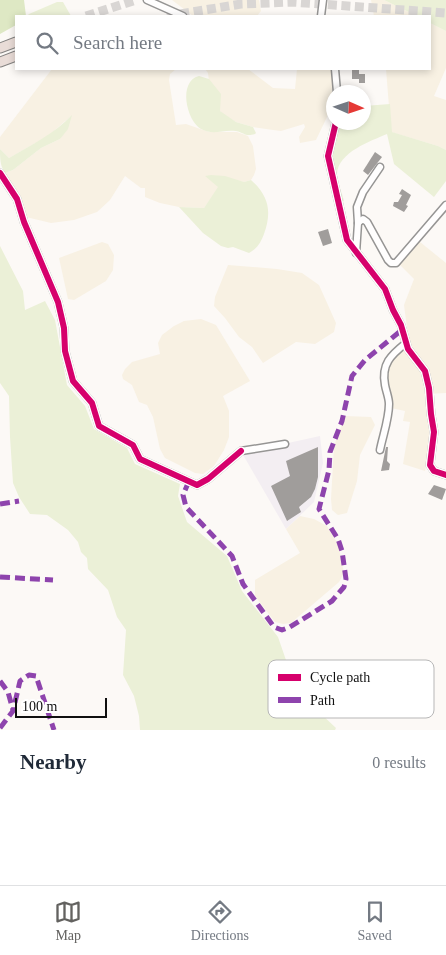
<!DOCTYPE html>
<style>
body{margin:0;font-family:Georgia,serif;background:#f2f2f3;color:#1f2937}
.compass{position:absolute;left:326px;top:85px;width:45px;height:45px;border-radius:50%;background:#fff;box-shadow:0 2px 8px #0003;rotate:93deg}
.scale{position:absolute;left:15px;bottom:12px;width:92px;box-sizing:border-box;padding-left:5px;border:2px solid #101010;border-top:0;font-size:14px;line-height:18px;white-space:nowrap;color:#101010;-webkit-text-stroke:4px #fff;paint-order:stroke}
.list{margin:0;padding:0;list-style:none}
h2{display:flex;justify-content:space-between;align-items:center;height:65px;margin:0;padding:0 20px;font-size:21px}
h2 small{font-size:16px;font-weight:400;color:#747a83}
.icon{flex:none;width:28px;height:28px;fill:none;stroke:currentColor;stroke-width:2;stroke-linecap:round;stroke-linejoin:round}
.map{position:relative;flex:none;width:446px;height:730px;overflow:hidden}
.search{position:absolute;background:#fff;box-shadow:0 2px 8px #0003;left:15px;right:15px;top:15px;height:55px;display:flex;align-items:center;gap:12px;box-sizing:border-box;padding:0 18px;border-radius:0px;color:#747a83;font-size:19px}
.sheet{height:155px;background:#fff}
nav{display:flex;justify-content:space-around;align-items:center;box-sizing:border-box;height:70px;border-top:1px solid #e0e1e3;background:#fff;font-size:14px;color:#747a83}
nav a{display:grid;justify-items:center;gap:2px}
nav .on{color:#636260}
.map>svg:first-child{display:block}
.industrial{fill:#f3eef2}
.farmland{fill:#f8f1e3}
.green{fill:#ebf0d7}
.forest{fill:#dee8c4}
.building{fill:#a09d9b}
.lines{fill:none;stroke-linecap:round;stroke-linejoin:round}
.highway-tunnel{stroke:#d9d6d4;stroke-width:9;stroke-dasharray:9 4.5;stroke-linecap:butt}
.minor-casing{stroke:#969594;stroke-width:9}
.highway-casing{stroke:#848281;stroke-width:11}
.minor{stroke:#fffefe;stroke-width:6}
.highway{stroke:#e9dcd7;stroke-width:9}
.quiet{stroke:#8e44ad;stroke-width:5;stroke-dasharray:10 5;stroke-linecap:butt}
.cycleway-casing{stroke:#fff;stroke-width:9}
.cycleway{stroke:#d6006c;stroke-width:6}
.key{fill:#fff;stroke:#b7b7b7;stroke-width:1}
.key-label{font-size:14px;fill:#101010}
</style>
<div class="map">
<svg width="446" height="730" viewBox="0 0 446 730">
<rect width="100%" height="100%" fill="#fcf9f6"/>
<polygon class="industrial" points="320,436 323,463 314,502 286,529 242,453"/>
<g class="farmland">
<polygon points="172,0 259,0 261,11 257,16 193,16"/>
<polygon points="371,0 384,0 417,16 374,16"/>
<polygon points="430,23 446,31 446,68 434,96 446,100 446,150 438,146 391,132 386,69 430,69"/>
<polygon points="52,69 176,69 170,74 169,80 176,125 186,124 209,132 237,132 248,136 253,146 256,169 254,175 251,180 244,182 206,176 219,187 204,208 179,207 160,203 145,197 145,188 141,188 125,176 110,200 97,212 74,220 51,223 26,217 20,195 5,173 13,170 41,148 60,139 71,116 48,136 9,158 0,149 0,137"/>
<polygon points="205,69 248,69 273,88 295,89 297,69 332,69 332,99 327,117 316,140 300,143 299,137 305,127 304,124 281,131 273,130 253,127 236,122 224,115 220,111 220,102 209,82 208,73"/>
<polygon points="415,238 446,263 446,393 427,394 427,410 433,435 425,471 403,464 410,422 403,421 405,411 391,408 386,381 390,359 409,343 404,305 414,279 396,261"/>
<polygon points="102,242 108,244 114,255 113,270 106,281 74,300 68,299 59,258"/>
<polygon points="228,265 277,269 302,273 319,285 336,323 334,332 315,344 296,342 263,363 252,347 239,337 225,318 214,306 215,297"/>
<polygon points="201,319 216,325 250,381 223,396 229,411 229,437 224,450 214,466 203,474 195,473 165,458 160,449 153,417 147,405 139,402 132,385 123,379 122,375 125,369 132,362 160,354 158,343 162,335 174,326 184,321"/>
<polygon points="345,416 371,417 375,425 360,455 357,481 347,513 338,515 332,510 331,499 334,446"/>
<polygon points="300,516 314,519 327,526 338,544 344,573 339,582 291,623 283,624 275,622 255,596 255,580 300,553 286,529"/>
</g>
<g class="green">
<polygon points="384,0 446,0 446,31 430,23 430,16 417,16"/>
<polygon points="57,2 63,2 71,16 27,16 29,14"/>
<path d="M199,76L209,79L221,94L220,111L236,122L253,127L256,133L255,134C245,137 245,133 236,131C223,129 214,136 201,129C186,120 178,81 199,76Z"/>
<path d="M390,104L392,132L438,146L446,150V181L434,197L394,164L387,134C371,141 338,152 337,174C337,182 342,193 344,201L340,204L330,156L338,123L364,122V106Z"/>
<path d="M72,115L68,129L60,139L41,148L13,170L5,173C0,166 0,158 0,149L9,158C31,145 54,134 72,115Z"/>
<path d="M211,175L225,176L244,182L251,180C269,196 272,212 264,234C261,242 257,249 249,253L233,247L228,248L221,246L203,233L179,207L204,208L218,187L205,176Z"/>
<polygon points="0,246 23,291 25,310 45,301 55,320 67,385 85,406 94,429 127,448 135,464 180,484 178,496 187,522 227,556 242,591 278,637 287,663 319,712 336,728 335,730 140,730 139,716 134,696 123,675 126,630 117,617 108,590 88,569 87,558 81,552 78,542 68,530 47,515 30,514 19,497 13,483 10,437 9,396 0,383"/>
</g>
<polygon class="forest" points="0,0 24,0 26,16 16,16 16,25 0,34"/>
<g class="building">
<polygon points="352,69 359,69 359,74 365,74 365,83 359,83 359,79 352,79"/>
<polygon points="375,152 382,157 368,175 363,171"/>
<polygon points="402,189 411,195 406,205 408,206 404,212 393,206 394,202 398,202 402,195 399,194"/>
<polygon points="328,229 332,243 323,246 318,232"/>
<polygon points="318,447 318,477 315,489 311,497 299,507 301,512 287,521 271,486 290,476 286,461"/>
<polygon points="386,447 388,447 387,461 390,464 389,470 381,471"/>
<polygon points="434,485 446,489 442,500 428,494"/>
</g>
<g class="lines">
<g class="highway-tunnel">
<polyline points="86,16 136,0"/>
<polyline points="167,16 241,4 292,2 446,13"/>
</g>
<defs>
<g id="minor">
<polyline points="147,0 183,16"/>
<polyline points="321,16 323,0"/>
<polyline points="335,69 337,92"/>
<polyline points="336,122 328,156 347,240 385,289 393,310 401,325 408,349 425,371 429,388 431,414 434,432 430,465 434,471 446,475"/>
<polyline points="0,173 17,199 24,222 58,302 64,328 65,351 73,381 92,403 99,426 133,445 140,459 197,485 208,479 241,451 285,444"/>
<polyline points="358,223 357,207 363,192 380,167"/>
<polyline points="356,253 358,223 363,219 367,222 388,260 391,263 396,263 446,205"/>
<path d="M380,450C383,435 389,419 389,404C389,398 386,391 385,385C381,364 391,355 406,343"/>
</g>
<g id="highway">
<polyline points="0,48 16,42"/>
<polyline points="0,62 16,56"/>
</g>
</defs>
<use href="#minor" class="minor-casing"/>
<use href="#highway" class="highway-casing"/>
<use href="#minor" class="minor"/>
<use href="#highway" class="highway"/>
<g class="quiet">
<polyline points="189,481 183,495 186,507 232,556 243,584 274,627 282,630 290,627 332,601 344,587 346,579 342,551 338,539 319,509 329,470 330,452 342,421 352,376 365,360 403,329"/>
<polyline points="0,504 19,501"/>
<polyline points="0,577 53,580"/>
<polyline points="0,681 8,692 13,710"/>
<polyline points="0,728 13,711 20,681 29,675 36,676 54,730"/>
</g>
<defs>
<g id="cycleway">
<polyline points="336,122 328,156 347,240 385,289 393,310 401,325 408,349 425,371 429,388 431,414 434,432 430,465 434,471 446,475"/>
<polyline points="0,173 17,199 24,222 58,302 64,328 65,351 73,381 92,403 99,426 133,445 140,459 197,485 208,479 241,451"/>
</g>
</defs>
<use href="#cycleway" class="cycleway-casing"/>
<use href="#cycleway" class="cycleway"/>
</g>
<rect x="268" y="660" width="166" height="58" rx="8" class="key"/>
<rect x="278" y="674" width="23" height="7" fill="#d6006c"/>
<rect x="278" y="697" width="23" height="6" fill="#8e44ad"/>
<g class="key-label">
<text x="310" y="682">Cycle path</text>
<text x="310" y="705">Path</text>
</g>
</svg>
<svg class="compass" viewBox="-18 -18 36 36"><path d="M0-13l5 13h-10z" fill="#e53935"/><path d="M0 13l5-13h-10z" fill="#747a83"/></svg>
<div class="scale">100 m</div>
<div class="search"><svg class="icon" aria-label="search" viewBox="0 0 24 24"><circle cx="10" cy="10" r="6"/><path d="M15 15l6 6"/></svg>Search here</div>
</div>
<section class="sheet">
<h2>Nearby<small>0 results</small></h2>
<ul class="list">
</ul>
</section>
<nav>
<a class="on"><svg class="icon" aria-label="map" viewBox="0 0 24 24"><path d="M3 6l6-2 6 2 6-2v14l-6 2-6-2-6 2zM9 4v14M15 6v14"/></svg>Map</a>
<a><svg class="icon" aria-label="directions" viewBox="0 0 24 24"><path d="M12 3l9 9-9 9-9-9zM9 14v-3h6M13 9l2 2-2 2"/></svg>Directions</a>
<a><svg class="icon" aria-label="saved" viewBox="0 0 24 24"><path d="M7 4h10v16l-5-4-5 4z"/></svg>Saved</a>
</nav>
